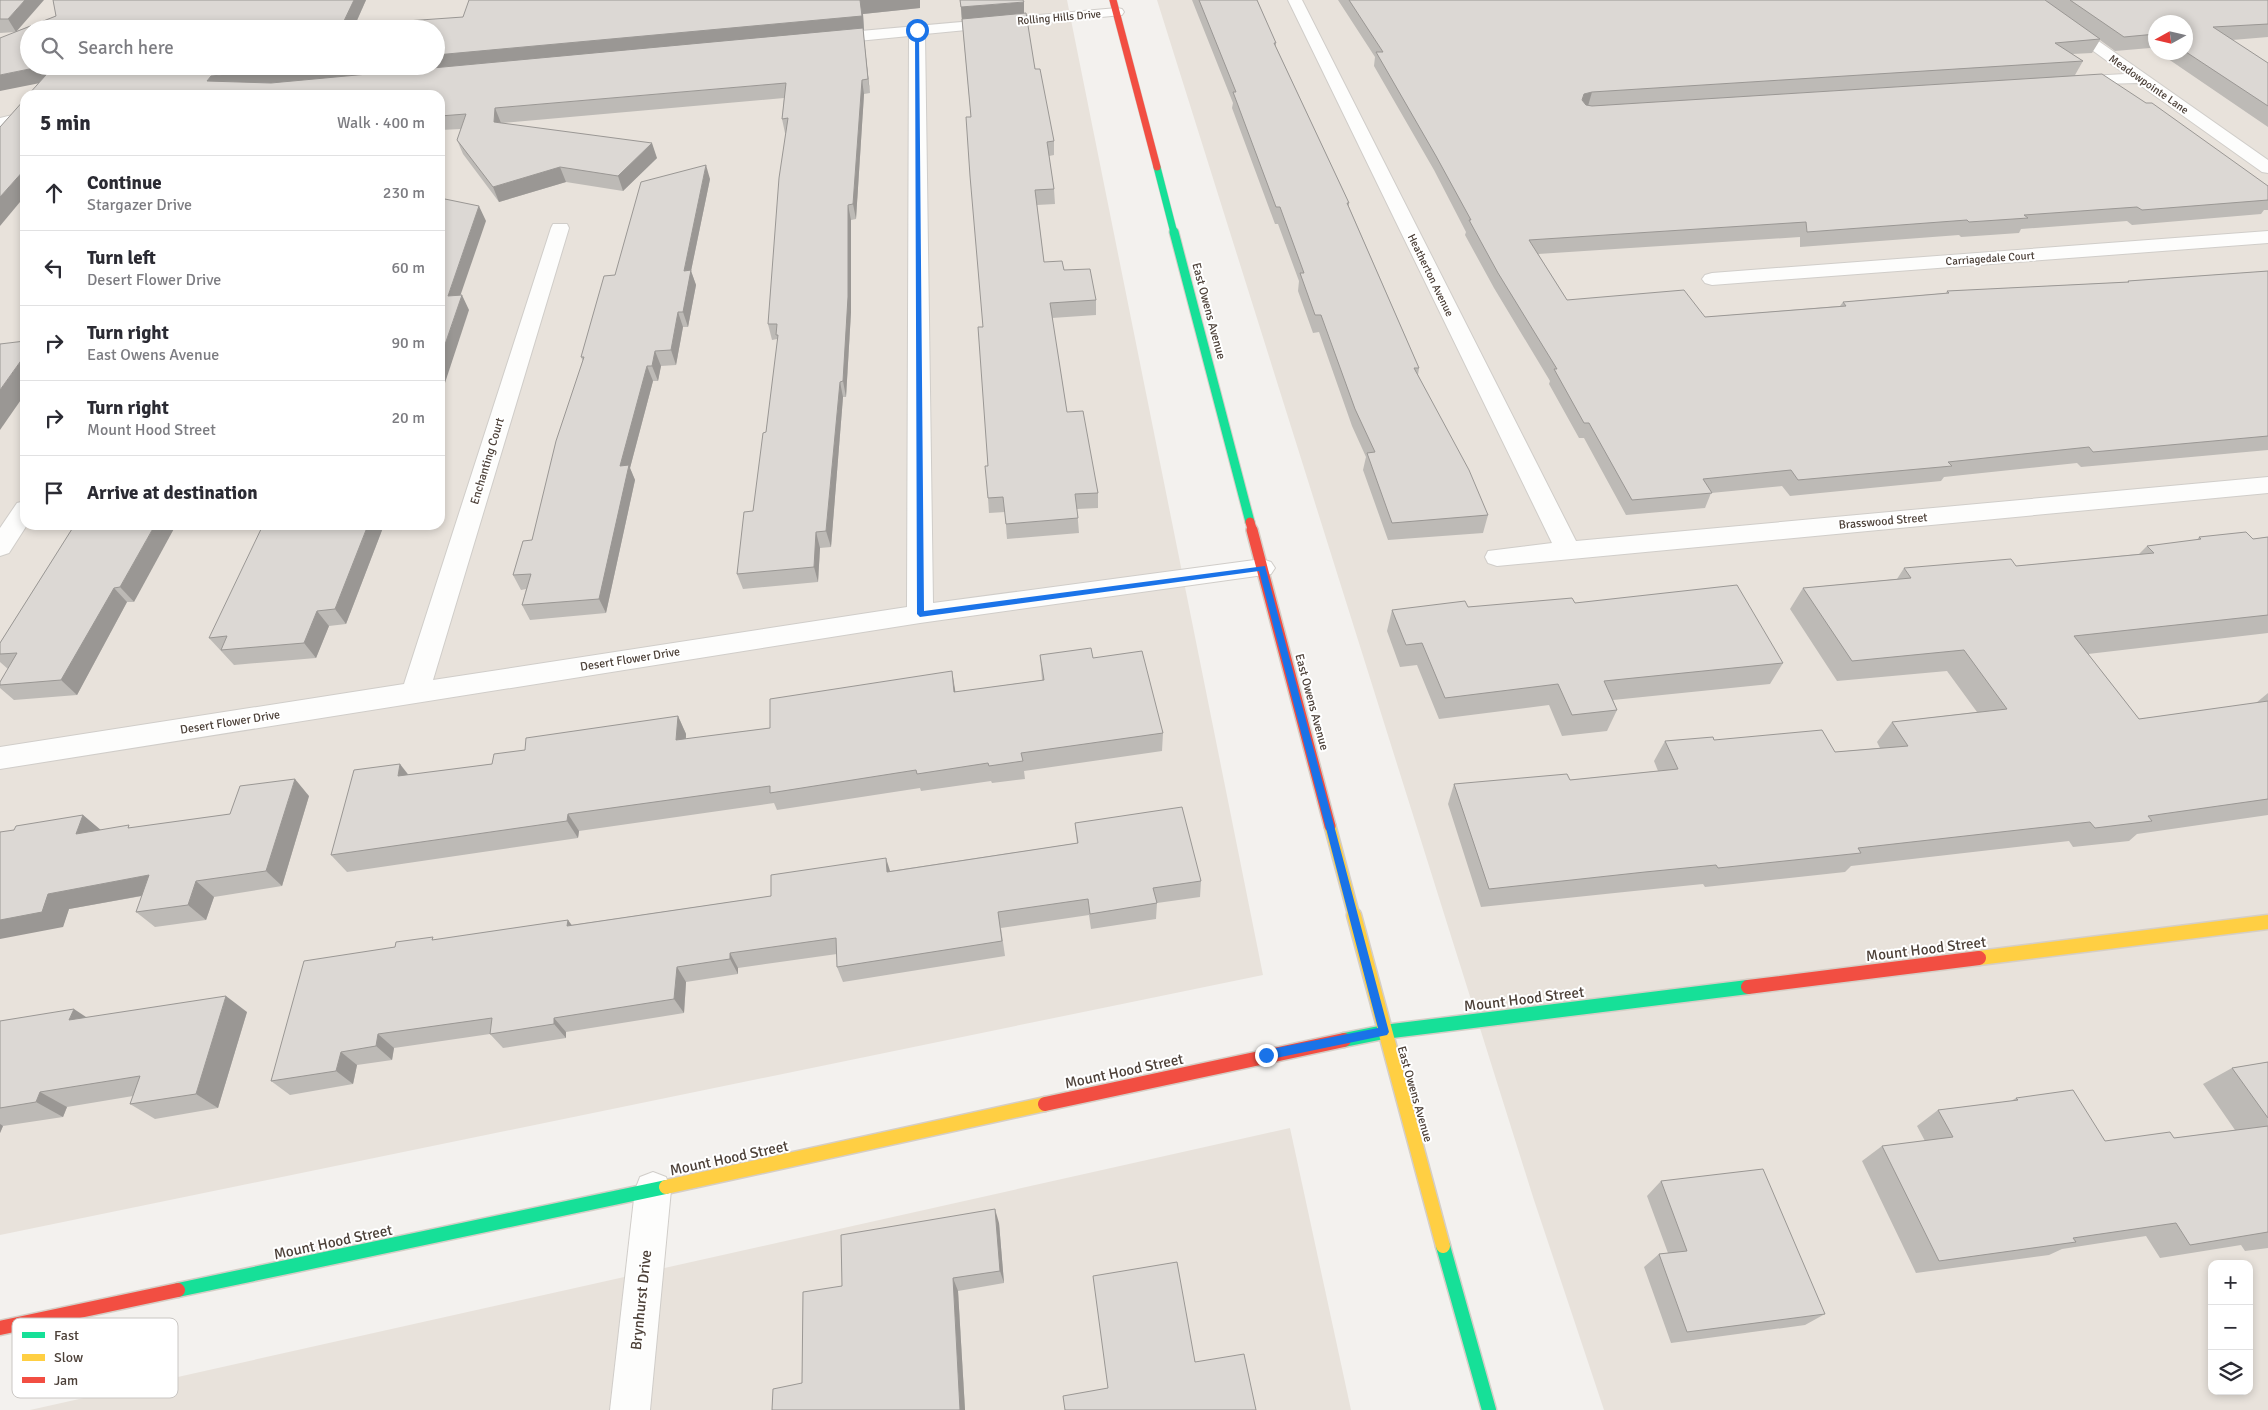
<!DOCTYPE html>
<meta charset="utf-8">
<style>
body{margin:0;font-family:Signika,sans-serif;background:#f7f7f7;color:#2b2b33}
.controls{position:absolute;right:15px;bottom:15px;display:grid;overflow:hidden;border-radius:10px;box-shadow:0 2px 8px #0003}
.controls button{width:45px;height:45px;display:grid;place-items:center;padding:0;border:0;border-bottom:1px solid #e1e1e2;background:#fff;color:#2b2b33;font:25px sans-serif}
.compass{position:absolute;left:2148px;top:15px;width:45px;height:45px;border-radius:50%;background:#fff;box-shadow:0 2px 8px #0003;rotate:262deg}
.stop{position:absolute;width:15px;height:15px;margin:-11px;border:4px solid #1a73e8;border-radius:50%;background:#fff}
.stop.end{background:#1a73e8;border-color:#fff;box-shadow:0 1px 5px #0008}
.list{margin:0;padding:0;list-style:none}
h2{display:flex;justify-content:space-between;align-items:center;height:65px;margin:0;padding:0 20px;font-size:21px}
h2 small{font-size:16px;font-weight:400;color:#7c7c81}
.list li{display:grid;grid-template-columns:32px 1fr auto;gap:15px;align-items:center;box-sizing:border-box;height:75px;padding:0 20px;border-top:1px solid #e1e1e2}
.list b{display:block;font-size:19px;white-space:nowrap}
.list p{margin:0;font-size:16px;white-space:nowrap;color:#7c7c81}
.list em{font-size:16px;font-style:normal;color:#7c7c81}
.icon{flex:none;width:28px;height:28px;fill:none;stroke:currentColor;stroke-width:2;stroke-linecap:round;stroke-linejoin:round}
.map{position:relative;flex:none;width:2268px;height:1410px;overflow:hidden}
.search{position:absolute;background:#fff;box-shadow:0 2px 8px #0003;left:20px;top:20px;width:425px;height:55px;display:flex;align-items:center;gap:12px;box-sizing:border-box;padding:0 18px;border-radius:28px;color:#7c7c81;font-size:19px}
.panel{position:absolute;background:#fff;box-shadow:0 2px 8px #0003;left:20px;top:90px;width:425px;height:440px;border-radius:15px}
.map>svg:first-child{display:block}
.residential{fill:#e8e2db;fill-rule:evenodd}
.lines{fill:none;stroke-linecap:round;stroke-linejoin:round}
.street-casing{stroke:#d0cdc9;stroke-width:2}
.fast-far2-casing{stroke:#d5cec6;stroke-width:8}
.fast-far1-casing{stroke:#d5cec6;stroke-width:11}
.fast-casing{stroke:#d5cec6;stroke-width:17}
.slow-far1-casing{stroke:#d5cec6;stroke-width:14}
.slow-casing{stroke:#d5cec6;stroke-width:17}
.jam-far3-casing{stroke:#d5cec6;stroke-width:8}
.jam-far2-casing{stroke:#d5cec6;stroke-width:11}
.jam-far1-casing{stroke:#d5cec6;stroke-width:14}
.jam-casing{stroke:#d5cec6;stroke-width:17}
.street{fill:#fdfdfc;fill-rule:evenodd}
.fast-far2{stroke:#16e098;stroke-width:7}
.fast-far1{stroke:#16e098;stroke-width:9}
.fast{stroke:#16e098;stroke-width:14}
.slow-far1{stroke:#ffcf43;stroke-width:11}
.slow{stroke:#ffcf43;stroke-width:14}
.jam-far3{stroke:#f24e42;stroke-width:7}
.jam-far2{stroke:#f24e42;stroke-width:9}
.jam-far1{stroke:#f24e42;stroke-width:11}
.jam{stroke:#f24e42;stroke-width:14}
.wall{fill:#bdbab6}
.shaded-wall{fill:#9a9794}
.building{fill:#dcd8d4;stroke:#9a9794}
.route{fill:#1a73e8}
.labels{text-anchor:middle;stroke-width:4;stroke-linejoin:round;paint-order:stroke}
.far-street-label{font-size:11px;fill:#4c4038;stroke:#fff}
.street-label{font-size:12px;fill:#4c4038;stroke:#fff}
.near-street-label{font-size:15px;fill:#4c4038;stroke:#fff}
.key{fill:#fff;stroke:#c9c6c3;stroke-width:1}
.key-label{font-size:14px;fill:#4c4038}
</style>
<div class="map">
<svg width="2268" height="1410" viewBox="0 0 2268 1410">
<rect width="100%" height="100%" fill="#f3f1ee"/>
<g class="residential">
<path d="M0,0H1067L1263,975L0,1235ZM29,29H436V66H29ZM25,95H440V525H25Z"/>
<path d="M1157,0H2268V1410H1604L1533,1197ZM2156,22H2186V52H2156ZM2212,1264H2249V1391H2212Z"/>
<polygon points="1290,1128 1351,1410 30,1410"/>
</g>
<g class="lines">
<defs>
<g id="street">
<polygon points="1288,0 1302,0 1576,541 2268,477 2268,493 1497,566 1488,563 1485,557 1488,551 1552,543"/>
<polygon points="2023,0 2040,0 2268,160 2268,173 2262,172 2137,83 2067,85 2065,82 2067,79 2073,77 2125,74"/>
<polygon points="1117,8 1122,9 1124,12 1122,15 925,34 933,603 1262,559 1271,562 1275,568 1271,574 920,623 0,769 0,747 404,684 551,228 553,224 567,224 569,228 433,680 907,607 909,36 827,44 819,39 827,34"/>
<polygon points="25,112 25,122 0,128 0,118"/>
<polygon points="2268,231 2268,243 1712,285 1705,283 1702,279 1705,275 1712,273"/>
<polygon points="25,501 25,525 27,525 9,553 0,556 0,528 17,503"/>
<polygon points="653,1172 666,1177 671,1190 650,1410 610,1410 635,1190 640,1177"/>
</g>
<polyline id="fast-far2" points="1157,167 1174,233"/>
<polyline id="fast-far1" points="1174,232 1250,522"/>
<g id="fast">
<polyline points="1344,1040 1384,1032 1748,987"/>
<polyline points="1443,1246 1489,1410"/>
<polyline points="178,1290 666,1187"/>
</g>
<polyline id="slow-far1" points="1330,826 1354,916"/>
<g id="slow">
<polyline points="1354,915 1443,1246"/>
<polyline points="1979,958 2268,922"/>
<polyline points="666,1187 1045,1104"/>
</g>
<polyline id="jam-far3" points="1113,0 1157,167"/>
<polyline id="jam-far2" points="1250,522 1253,532"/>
<polyline id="jam-far1" points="1252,530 1330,826"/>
<g id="jam">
<polyline points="1748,987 1979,958"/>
<polyline points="1045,1104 1344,1040"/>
<polyline points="0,1328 178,1290"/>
</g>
</defs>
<use href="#street" class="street-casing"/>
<use href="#fast-far2" class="fast-far2-casing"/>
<use href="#fast-far1" class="fast-far1-casing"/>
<use href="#fast" class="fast-casing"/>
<use href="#slow-far1" class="slow-far1-casing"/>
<use href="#slow" class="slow-casing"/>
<use href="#jam-far3" class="jam-far3-casing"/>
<use href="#jam-far2" class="jam-far2-casing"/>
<use href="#jam-far1" class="jam-far1-casing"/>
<use href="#jam" class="jam-casing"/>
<use href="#street" class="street"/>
<use href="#fast-far2" class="fast-far2"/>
<use href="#fast-far1" class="fast-far1"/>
<use href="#fast" class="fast"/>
<use href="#slow-far1" class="slow-far1"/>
<use href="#slow" class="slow"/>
<use href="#jam-far3" class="jam-far3"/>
<use href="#jam-far2" class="jam-far2"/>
<use href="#jam-far1" class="jam-far1"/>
<use href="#jam" class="jam"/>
</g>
<g class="wall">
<polygon points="0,0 17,31 56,16 53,0 366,0 356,23 379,21 379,22 920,8 863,14 864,30 863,30 870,93 864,94 856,219 851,220 851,312 846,397 843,397 831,547 820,548 818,582 743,589 737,574 753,511 766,432 778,342 777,339 772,340 768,324 786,133 785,133 782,119 784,98 502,123 657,158 623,191 566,182 499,202 463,154 457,140 461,129 440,130 440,95 39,83 15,32 0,33"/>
<polygon points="960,0 1024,13 1035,69 1054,141 1054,155 1049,156 1054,189 1055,204 1037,205 1044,262 1064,270 1096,300 1096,315 1052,318 1067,412 1098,493 1098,508 1077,509 1079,533 1007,539 1005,512 989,513 988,498 988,466 983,327 971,117"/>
<polygon points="1192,0 1257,0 1276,43 1276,47 1349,203 1349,207 1419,368 1418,375 1488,515 1483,533 1388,540 1363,470 1366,457 1352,426 1319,332 1313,333 1298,291 1299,281 1278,224 1275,224 1232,108 1233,103"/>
<polygon points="1338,0 2268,0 2268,37 2232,40 2268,63 2268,127 2158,52 2186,52 2186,22 2156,22 2156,51 2150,48 2115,51 2100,40 2092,53 2072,54 2083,61 2075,75 2268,186 2268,210 2264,210 2261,214 2132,225 2127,221 2021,229 2019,233 1961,237 1959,235 1800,247 1800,237 1538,254 1567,300 1705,317 1840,306 1843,302 1946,293 1947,291 2127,282 2128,281 2268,271 2268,450 2081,467 2077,463 1944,477 1941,481 1790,496 1782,486 1711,493 1705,508 1626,515 1584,438 1579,438 1549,384 1550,381 1494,288 1465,235 1466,232 1434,170 1374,66 1375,57"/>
<polygon points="710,179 691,271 696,285 688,327 683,327 676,365 661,366 658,381 653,381 630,468 635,480 606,613 530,620 522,605 526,589 521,590 513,575 532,540 583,361 581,357 615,275"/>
<polygon points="384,525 346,624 329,626 316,658 234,665 209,638"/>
<polygon points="72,529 134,602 127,602 77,695 14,700 0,688 0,682 8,669 0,662 0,643"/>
<polygon points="2199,537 2253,539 2268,537 2268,633 2088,654 2139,719 2256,703 2268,693 2268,815 2137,834 2129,841 2073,847 2069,841 1851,866 1845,872 1705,887 1703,884 1634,891 1481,907 1448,804 1454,784 1570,780 1658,771 1654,761 1665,741 1714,740 1835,752 1880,748 1877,742 1892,722 1977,712 1947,671 1837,681 1790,609 1803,588 1897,579 1904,568 2016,566 2139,554 2147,546 2197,540"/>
<polygon points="1575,603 1783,663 1770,684 1613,700 1617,710 1607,731 1562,736 1549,705 1439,719 1417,665 1400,667 1387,631 1392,610"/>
<polygon points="1040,655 1093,658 1163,733 1162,751 1024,771 1025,779 992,783 991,781 921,791 920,788 777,810 774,803 579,831 578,838 347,872 331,855 409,775 492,764 525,750 678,716 686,734 686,739 770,728 956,692 1042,680"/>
<polygon points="309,796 282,886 214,897 206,920 155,927 136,912 142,896 69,909 63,927 14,830 83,815 100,830 133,828 230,814"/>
<polygon points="1075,823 1201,881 1200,897 1157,903 1156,919 1091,929 1089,915 1001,928 1005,956 843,982 837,967 837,954 738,968 738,974 686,982 684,1013 566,1032 566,1038 503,1048 490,1034 394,1048 392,1060 357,1065 353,1084 290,1095 271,1081 436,940 568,920 571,925 771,896 890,871 1077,843"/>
<polygon points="247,1012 218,1108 155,1119 130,1104 133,1096 67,1107 63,1117 3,1126 0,1133 0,1021"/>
<polygon points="2268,1062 2268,1248 2245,1251 2241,1245 2160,1258 2146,1236 2062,1249 2049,1255 1916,1273 1862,1161 1882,1146 1925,1141 1917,1126 1938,1110 2011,1101 2016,1098 2105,1141 2174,1138 2235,1130 2203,1084 2232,1068"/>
<polygon points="1661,1181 1825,1314 1805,1325 1671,1343 1644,1267 1659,1254 1668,1253 1647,1196"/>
<polygon points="999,1223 1004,1283 958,1291 965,1410 772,1410 802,1383 842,1286"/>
</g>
<g class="shaded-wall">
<polygon points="25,0 44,0 16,32 8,19"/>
<polygon points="354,0 366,0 353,29 343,23"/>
<polygon points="860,0 920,0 920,8 863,14 864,30 863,30 870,93 868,79 215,95 207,81 211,76 316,66 436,66 436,55"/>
<polygon points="1024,2 1024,15 962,21 961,7"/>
<polygon points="44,66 57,66 65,78 0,91 0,75"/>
<polygon points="862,80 864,94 856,219 853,204"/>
<polygon points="1592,92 1588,106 1578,114 1584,94"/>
<polygon points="495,108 501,123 494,122"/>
<polygon points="652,143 657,158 623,191 618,176"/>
<polygon points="706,165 710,179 691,271 696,285 688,327 683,312 684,271"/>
<polygon points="560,167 566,182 499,202 493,187"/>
<polygon points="25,169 25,196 0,226 0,197"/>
<polygon points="848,205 851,220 851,312 846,397 843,381"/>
<polygon points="479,206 486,221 455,311 448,296"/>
<polygon points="462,295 469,310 441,395 440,393 440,359"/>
<polygon points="678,312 683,327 676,365 671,350"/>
<polygon points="655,351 661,366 658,381 652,366"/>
<polygon points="25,355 25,394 0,430 0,390"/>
<polygon points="647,366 653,381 630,468 635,480 606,613 599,599 620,466"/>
<polygon points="840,382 843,397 831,547 826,531"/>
<polygon points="155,525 176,525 134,602 120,587"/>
<polygon points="368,525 384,525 346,624 335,609"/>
<polygon points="816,532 820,548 818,582 814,567"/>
<polygon points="114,588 127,602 77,695 61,680"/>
<polygon points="317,611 329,626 316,658 304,643"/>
<polygon points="952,671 955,689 958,711 954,692"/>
<polygon points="678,716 686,734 685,758 676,740"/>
<polygon points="400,764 414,782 398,776"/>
<polygon points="295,779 309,796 282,886 266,871"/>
<polygon points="568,814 579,831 578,838 567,821"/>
<polygon points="83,815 102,831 76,834"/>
<polygon points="886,858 891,874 887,872"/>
<polygon points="149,875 168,891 69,909 63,927 0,939 0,920 48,894"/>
<polygon points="196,881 214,897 206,920 188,905"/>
<polygon points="568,920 579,935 567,926"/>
<polygon points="730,953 738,968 738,974 730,959"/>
<polygon points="677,967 686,982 684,1013 674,999"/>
<polygon points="226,996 247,1012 218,1108 196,1094"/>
<polygon points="74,1009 98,1025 69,1020"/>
<polygon points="554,1018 566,1032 566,1038 554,1024"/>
<polygon points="378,1034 394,1048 392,1060 376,1046"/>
<polygon points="341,1052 357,1065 353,1084 336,1071"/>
<polygon points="40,1092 67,1107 63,1117 36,1102"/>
<polygon points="0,1124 3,1126 0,1133"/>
<polygon points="995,1209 999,1223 1004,1283 1000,1271"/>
<polygon points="953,1278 958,1291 965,1410 960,1410"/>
</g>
<g class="building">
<polygon points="0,0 25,0 8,19 0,19"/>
<polygon points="53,0 354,0 343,23 379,21 378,23 463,17 469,0 863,0 860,0 862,16 436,55 436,29 29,29 29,66 44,66 0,75 0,38 56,16"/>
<polygon points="960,0 1023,0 1024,2 961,7"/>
<polygon points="1199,0 1257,0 1276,43 1274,43 1349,203 1347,203 1419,368 1414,368 1469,470 1488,515 1392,523 1367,453 1375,452 1355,409 1321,315 1315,315 1300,273 1304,273 1280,207 1276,207 1233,92 1236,92"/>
<polygon points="1349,0 2045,0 2100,39 2055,43 2083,61 1592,92 1584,94 1582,100 1586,105 1592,106 2102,74 2146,103 2152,103 2268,186 2268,200 2142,210 2137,207 2024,215 2028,218 1969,222 1967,220 1807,232 1806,222 1529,240 1567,300 1684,290 1705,317 1846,306 1843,302 1949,293 1947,291 2129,282 2128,281 2268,271 2268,436 2093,452 2089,447 1948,462 1952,466 1798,480 1791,470 1703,479 1712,493 1632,500 1589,423 1584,423 1554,369 1557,369 1498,273 1469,220 1471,220 1436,156 1376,52 1383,52"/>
<polygon points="2070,0 2268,0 2268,24 2213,27 2268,63 2268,106 2186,52 2186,22 2156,22 2156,34 2124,37"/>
<polygon points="1026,13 1035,69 1040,69 1054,141 1047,142 1054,189 1035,190 1044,262 1062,261 1064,270 1090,269 1096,300 1050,303 1067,412 1083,411 1098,493 1075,494 1078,518 1006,524 1003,497 988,498 985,466 988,466 978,327 983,327 970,176 966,117 971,117 962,19"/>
<polygon points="863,28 868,79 862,80 853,204 848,205 848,297 843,381 840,382 826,531 816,532 814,567 737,574 744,512 753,511 763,433 766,432 778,335 776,335 777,324 768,324 779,178 788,118 782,119 786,83 495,108 494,122 652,143 618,176 560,167 493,187 457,140 466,114 440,116 440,95 28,95 54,66 316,66 211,76 207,81 271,83"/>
<polygon points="25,99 25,169 0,197 0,127"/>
<polygon points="706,165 684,271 691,270 683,312 678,312 671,350 655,351 652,366 647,366 620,466 629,465 599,599 522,605 531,574 513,575 523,541 532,540 556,441 584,357 581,357 604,276 615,275 641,182"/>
<polygon points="440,198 479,206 448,296 462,295 440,359"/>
<polygon points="25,341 25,355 0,390 0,344"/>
<polygon points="78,525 155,525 120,587 114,588 61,680 0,685 0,682 17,653 0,654 0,643 72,529 76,528"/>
<polygon points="263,525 368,525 335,609 317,611 304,643 221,650 227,636 209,638"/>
<polygon points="2246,532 2253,539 2268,537 2268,615 2074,636 2139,719 2268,701 2268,799 2148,816 2152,821 2095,828 2090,822 1858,848 1861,853 1718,868 1716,865 1645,872 1489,889 1454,784 1567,774 1570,780 1678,769 1665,741 1713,737 1714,740 1822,730 1835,752 1908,746 1892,722 2007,709 1964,650 1852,661 1803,588 1911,578 1904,568 2011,559 2016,566 2154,553 2147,546 2201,539 2199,537"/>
<polygon points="1737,585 1783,663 1604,681 1617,710 1572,715 1558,684 1445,698 1422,643 1406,645 1392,610 1465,601 1468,607 1572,598 1575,603"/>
<polygon points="1091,648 1093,658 1142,651 1163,733 1021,753 1023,761 989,766 988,763 917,774 916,770 770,793 770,786 568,814 567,821 331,855 354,770 400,764 398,776 492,764 494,754 525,750 526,738 678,716 676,740 770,728 770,699 952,671 954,692 1044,680 1040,655"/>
<polygon points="295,779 266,871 196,881 188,905 136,912 149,875 48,894 42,912 0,920 0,832 14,830 16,826 83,815 76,834 129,825 128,828 230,814 240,786"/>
<polygon points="1182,807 1201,881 1153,888 1157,903 1090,914 1088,899 998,912 1002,941 837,967 836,938 730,953 730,959 677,967 674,999 554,1018 554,1024 490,1034 492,1018 378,1034 376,1046 341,1052 336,1071 271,1081 304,961 395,947 396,942 433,937 432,940 568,920 567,926 771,896 771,875 886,858 887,872 1078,843 1075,823"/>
<polygon points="226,996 196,1094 130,1104 140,1076 40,1092 36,1102 0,1108 0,1021 74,1009 69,1020"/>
<polygon points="2268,1062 2268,1118 2232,1068"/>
<polygon points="2073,1090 2105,1141 2170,1132 2174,1138 2268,1126 2268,1232 2190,1245 2176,1223 2073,1238 2076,1242 1939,1261 1882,1146 1953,1137 1938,1110 2018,1100 2016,1098"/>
<polygon points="1763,1169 1825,1314 1687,1332 1659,1254 1687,1251 1661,1181"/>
<polygon points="995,1209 1000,1271 953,1278 960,1410 772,1410 773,1389 802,1383 803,1292 842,1286 841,1235"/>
<polygon points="1177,1262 1195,1362 1244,1354 1256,1410 1065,1410 1063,1396 1108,1388 1093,1276"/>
</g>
<polygon class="route" points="917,29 919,30 924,611 1265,566 1389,1032 1387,1035 1266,1060 1261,1055 1266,1050 1378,1028 1259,571 920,617 917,614 915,30"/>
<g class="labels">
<g class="far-street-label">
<text transform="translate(1059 17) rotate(-5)" y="4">Rolling Hills Drive</text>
<text transform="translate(2149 84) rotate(35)" y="4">Meadowpointe Lane</text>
<text transform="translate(1990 258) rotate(-4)" y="4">Carriagedale Court</text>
<text transform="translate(1431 275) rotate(64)" y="4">Heatherton Avenue</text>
</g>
<g class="street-label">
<text transform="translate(1209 311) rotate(75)" y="4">East Owens Avenue</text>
<text transform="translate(487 461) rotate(-73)" y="4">Enchanting Court</text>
<text transform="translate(1883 521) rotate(-5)" y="4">Brasswood Street</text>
<text transform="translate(630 659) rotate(-9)" y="4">Desert Flower Drive</text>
<text transform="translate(1312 702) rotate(75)" y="4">East Owens Avenue</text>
<text transform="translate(230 722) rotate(-9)" y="4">Desert Flower Drive</text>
<text transform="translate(1415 1094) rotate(74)" y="4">East Owens Avenue</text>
</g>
<g class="near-street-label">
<text transform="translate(1926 949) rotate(-7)" y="5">Mount Hood Street</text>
<text transform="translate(1524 999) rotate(-7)" y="5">Mount Hood Street</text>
<text transform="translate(1124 1071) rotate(-12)" y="5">Mount Hood Street</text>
<text transform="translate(729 1158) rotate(-12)" y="5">Mount Hood Street</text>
<text transform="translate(333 1242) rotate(-12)" y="5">Mount Hood Street</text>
<text transform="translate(641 1300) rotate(-84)" y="5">Brynhurst Drive</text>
</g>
</g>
<rect x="12" y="1318" width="166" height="80" rx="8" class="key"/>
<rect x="22" y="1332" width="23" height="6" fill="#16e098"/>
<rect x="22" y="1354" width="23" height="7" fill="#ffcf43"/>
<rect x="22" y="1377" width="23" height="6" fill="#f24e42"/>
<g class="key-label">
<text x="54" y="1340">Fast</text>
<text x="54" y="1362">Slow</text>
<text x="54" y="1385">Jam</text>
</g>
</svg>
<div class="controls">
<button>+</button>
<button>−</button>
<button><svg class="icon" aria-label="layers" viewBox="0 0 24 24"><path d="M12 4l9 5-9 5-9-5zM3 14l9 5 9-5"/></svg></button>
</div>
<svg class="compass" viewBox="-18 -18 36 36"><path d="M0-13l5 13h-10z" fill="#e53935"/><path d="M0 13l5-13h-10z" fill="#7c7c81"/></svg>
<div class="stop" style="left:917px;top:30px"></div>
<div class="stop end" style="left:1266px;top:1055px"></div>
<div class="search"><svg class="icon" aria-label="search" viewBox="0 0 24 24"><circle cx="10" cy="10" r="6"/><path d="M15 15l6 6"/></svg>Search here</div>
<section class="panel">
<h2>5 min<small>Walk · 400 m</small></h2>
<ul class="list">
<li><svg class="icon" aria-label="ahead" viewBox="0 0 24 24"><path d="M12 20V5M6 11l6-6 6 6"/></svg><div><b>Continue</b><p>Stargazer Drive</p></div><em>230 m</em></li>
<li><svg class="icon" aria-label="left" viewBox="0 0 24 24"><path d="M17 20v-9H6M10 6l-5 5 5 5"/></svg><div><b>Turn left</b><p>Desert Flower Drive</p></div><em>60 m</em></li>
<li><svg class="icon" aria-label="right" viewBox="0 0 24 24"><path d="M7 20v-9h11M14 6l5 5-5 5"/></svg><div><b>Turn right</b><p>East Owens Avenue</p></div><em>90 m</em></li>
<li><svg class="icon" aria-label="right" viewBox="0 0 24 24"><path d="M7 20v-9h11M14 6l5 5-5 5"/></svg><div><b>Turn right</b><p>Mount Hood Street</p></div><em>20 m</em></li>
<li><svg class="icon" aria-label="arrive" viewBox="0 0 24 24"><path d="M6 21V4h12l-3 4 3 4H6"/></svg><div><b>Arrive at destination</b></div></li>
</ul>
</section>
</div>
